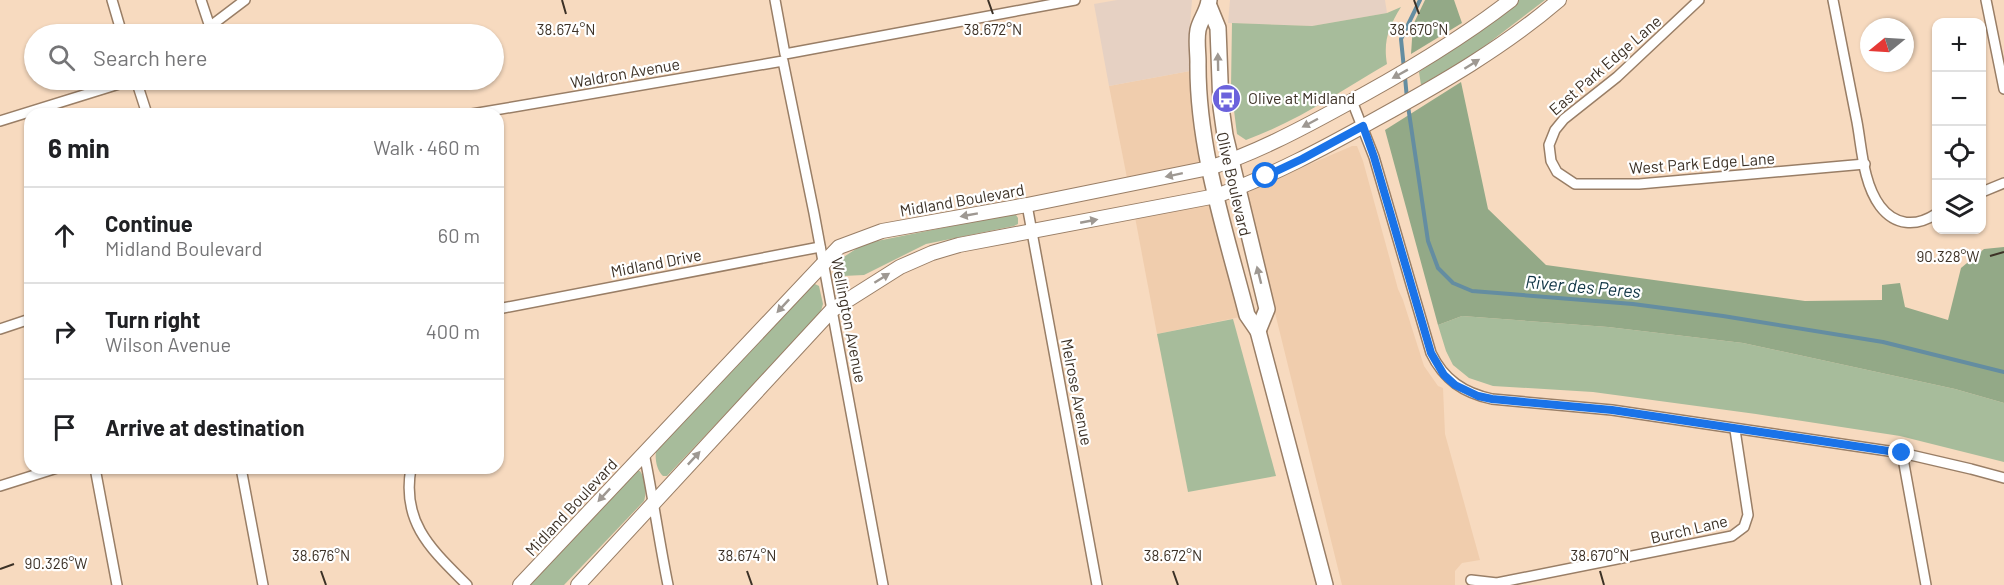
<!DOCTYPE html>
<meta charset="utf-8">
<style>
body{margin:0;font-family:Barlow,sans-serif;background:#f2f2f2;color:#202124}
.controls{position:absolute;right:18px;top:18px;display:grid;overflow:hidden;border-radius:12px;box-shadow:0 2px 4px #0004}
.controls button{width:54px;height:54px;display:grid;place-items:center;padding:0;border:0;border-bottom:2px solid #e0e0e0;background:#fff;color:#202124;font:30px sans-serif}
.compass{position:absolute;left:1860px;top:18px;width:54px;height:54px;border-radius:50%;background:#fff;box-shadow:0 2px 4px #0004;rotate:252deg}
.stop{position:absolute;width:18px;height:18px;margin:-14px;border:4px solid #1a73e8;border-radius:50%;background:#fff}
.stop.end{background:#1a73e8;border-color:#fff;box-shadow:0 2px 6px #0008}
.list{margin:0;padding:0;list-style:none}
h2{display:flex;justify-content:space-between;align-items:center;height:78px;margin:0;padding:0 24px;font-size:26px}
h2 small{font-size:20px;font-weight:400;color:#757577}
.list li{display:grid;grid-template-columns:39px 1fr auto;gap:18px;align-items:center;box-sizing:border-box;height:96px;padding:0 24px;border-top:2px solid #e0e0e0}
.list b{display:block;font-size:22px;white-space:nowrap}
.list p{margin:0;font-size:20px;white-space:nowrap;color:#757577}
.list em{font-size:20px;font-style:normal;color:#757577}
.icon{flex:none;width:33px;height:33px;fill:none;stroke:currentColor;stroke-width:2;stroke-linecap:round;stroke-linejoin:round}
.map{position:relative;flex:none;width:2004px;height:585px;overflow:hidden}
.search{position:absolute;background:#fff;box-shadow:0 2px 4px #0004;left:24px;top:24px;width:480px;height:66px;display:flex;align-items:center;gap:15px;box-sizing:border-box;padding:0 21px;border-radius:33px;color:#757577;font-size:22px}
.panel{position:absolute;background:#fff;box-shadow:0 2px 4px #0004;left:24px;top:108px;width:480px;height:366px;border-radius:18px}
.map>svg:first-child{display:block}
.built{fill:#f0cdad}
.industrial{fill:#e6d1c3}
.green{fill:#a7bc9b}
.forest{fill:#93a987}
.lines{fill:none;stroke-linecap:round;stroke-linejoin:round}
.stream{stroke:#648da1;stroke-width:4}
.minor-casing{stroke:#997e66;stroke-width:12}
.secondary-casing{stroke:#997e66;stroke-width:16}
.primary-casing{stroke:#997e66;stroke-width:18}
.minor{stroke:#fff;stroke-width:9}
.secondary{stroke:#fff;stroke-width:14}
.primary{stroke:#fff;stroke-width:15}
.oneway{fill:#9e9892}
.route{stroke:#1a73e8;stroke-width:8}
.ticks{fill:none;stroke:#3c3126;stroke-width:2}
.labels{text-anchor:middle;stroke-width:4.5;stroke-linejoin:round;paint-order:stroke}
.street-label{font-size:16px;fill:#3c3126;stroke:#fff}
.poi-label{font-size:16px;fill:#3c3126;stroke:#fff;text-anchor:start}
.water-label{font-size:18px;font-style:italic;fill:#103545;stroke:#fff}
.ticks-label{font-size:15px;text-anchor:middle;fill:#3c3126;stroke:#fff;stroke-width:4.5;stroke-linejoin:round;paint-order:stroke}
</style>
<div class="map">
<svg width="2004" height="585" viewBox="0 0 2004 585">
<rect width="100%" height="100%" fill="#f7dabf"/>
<g class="built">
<polygon points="1190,71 1191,101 1201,159 1198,164 1127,178 1109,86"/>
<polygon points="1352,146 1357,146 1363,161 1398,289 1403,300 1424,366 1438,386 1443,388 1445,434 1480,560 1462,563 1455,571 1455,585 1342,585 1247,199 1248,193 1253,189"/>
<polygon points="1209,203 1240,317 1157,334 1135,217"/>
</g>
<g class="industrial">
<polygon points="1117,0 1192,0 1189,37 1190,71 1109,86 1094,4"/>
<polygon points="1230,0 1385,0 1387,13 1312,26 1228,23"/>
</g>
<g class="green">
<polygon points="1519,0 1545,0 1473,55 1421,85 1419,72"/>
<path d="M1401,7C1389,26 1383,41 1387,64C1341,91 1296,122 1246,140L1237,134L1231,87L1232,23L1312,26L1387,13Z"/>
<polygon points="1012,214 1016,215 1018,218 1018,224 1014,226 926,244 864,275 843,276 835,269 836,262 862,245 872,242"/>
<path d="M815,284L819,286L823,304L820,314L667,476H663C656,470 654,456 657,447L811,286Z"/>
<polygon points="1462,316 1608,327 1743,343 1955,389 2004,403 2004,462 1900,436 1756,414 1593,392 1493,386 1469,378 1453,365 1446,351 1438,325"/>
<polygon points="1233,319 1276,476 1188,492 1157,334"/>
<path d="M635,471H640C645,478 647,492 644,501L564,585H525Z"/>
</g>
<g class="forest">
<polygon points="1425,0 1454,0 1462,23 1411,54 1413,25"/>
<polygon points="1461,82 1488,209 1546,265 1805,301 1882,300 1882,285 1900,283 1905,307 1948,320 1961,268 1984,249 2004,247 2004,403 1955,389 1743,343 1608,327 1462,316 1438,325 1385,130"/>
</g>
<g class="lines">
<g class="stream">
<polyline points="1404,69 1401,39 1420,0"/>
<polyline points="1405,77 1407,99"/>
<polyline points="1408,106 1428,241 1438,268 1453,283 1472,291 1633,304 1723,316 1883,342 2004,372"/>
</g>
<defs>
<g id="minor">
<polyline points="112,0 122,34"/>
<polyline points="201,0 210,27"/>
<polyline points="775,0 785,54 1075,0"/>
<polyline points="1699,0 1617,77 1564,119 1555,130 1549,145 1551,161 1557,172 1575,184 1639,184 1865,164"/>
<path d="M1833,0C1841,41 1849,81 1857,122C1862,149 1863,183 1880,206C1895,226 1916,227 1936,214"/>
<polyline points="1986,0 2004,89"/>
<polyline points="200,34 245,0"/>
<polyline points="136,80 147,114"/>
<path d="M1352,101L1374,157L1431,353C1444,380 1464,393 1492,399L1612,410L1902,453L1971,469L2004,478"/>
<polyline points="472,114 783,61 814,213 883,585"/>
<polyline points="0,121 132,80"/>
<polyline points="1982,192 2004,183"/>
<polyline points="1027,205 1097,585"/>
<polyline points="498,309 820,247"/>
<polyline points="0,329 30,319"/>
<path d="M644,453C653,497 659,541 668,585"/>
<polyline points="1902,453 1926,585"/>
<polyline points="95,468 117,585"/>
<polyline points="241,468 263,585"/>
<path d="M411,468C401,523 432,550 467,585"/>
<polyline points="0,486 57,468"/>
<polyline points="1471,580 1497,583 1732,536 1744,527 1748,515 1735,430"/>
</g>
<g id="secondary">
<path d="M520,585L839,247L882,231L1027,205L1209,168C1255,153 1297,131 1339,108C1399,76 1457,42 1511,0"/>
<path d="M578,585L832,310L900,267L932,253L959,245L1216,196C1272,176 1324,148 1376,119C1440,84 1503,48 1559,0"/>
</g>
<g id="primary">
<path d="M1209,0C1208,11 1200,20 1198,30C1196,40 1198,52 1198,62C1197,148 1226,233 1247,315L1258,331L1325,585"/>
<polyline points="1209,6 1218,28 1221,107 1225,135 1267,309 1258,331"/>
</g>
</defs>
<use href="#minor" class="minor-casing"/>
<use href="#secondary" class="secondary-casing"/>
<use href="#primary" class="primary-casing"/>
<use href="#minor" class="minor"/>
<use href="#secondary" class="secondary"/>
<use href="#primary" class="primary"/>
</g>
<defs><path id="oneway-solid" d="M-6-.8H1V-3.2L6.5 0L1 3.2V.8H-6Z" transform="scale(1.5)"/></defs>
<g class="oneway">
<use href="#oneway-solid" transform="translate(1218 62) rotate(-91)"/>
<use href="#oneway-solid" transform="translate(1472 64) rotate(-32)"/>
<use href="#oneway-solid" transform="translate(1400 74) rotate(151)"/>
<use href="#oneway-solid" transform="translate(1310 123) rotate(152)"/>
<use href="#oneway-solid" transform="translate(1174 175) rotate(168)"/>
<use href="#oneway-solid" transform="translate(969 215) rotate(170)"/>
<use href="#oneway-solid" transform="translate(1089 221) rotate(-11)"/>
<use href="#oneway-solid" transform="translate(1259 275) rotate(-104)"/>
<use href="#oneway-solid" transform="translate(882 278) rotate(-32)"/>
<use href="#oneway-solid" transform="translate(783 306) rotate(133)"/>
<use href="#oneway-solid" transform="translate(694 458) rotate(-47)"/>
<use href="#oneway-solid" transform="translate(604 495) rotate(133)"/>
</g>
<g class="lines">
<polyline class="route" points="1266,176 1302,159 1363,126 1374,157 1431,353 1444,375 1455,385 1478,396 1492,399 1612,410 1902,453"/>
</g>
<path class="ticks" d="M562,0L566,14M988,0L993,14M1414,0L1419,14M1990,256L2004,252M0,569L14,564M321,571L326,585M747,571L752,585M1173,571L1178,585M1600,571L1604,585"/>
<defs>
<symbol id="bus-disc" viewBox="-11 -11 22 22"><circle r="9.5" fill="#6b62dc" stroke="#fff"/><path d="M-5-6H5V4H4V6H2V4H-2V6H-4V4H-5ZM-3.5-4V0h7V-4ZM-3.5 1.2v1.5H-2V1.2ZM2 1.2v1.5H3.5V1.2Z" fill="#fff"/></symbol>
</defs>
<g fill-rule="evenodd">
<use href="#bus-disc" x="1210" y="82" width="33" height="33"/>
</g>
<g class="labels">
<g class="street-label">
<text transform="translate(1605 65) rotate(-41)" y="6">East Park Edge Lane</text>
<text transform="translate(625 73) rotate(-10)" y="6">Waldron Avenue</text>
<text transform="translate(1702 163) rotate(-4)" y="6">West Park Edge Lane</text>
<text transform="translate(1234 184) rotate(77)" y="6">Olive Boulevard</text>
<text transform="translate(962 200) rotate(-10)" y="6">Midland Boulevard</text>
<text transform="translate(656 263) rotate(-11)" y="6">Midland Drive</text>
<text transform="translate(849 320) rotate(79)" y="6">Wellington Avenue</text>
<text transform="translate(1077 392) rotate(79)" y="6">Melrose Avenue</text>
<text transform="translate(571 507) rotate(-47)" y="6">Midland Boulevard</text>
<text transform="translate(1689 529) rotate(-13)" y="6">Burch Lane</text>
</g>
<g class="poi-label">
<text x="1248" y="104">Olive at Midland</text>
</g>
<g class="water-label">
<text transform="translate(1583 287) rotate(5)" y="6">River des Peres</text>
</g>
</g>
<g class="ticks-label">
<text x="566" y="35">38.674°N</text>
<text x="993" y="35">38.672°N</text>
<text x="1419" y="35">38.670°N</text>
<text x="1948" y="262">90.328°W</text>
<text x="321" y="561">38.676°N</text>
<text x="747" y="561">38.674°N</text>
<text x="1173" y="561">38.672°N</text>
<text x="1600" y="561">38.670°N</text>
<text x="56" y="569">90.326°W</text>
</g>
</svg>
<div class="controls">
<button>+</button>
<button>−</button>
<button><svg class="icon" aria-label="locate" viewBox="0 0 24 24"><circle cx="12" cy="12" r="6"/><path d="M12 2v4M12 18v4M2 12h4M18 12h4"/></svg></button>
<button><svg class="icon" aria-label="layers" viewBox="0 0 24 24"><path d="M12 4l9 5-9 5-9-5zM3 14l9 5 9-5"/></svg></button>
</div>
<svg class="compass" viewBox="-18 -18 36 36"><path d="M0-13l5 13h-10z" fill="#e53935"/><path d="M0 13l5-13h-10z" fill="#757577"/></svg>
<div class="stop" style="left:1266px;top:176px"></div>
<div class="stop end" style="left:1902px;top:453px"></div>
<div class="search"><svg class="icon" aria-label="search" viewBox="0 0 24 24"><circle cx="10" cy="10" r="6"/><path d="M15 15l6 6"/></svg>Search here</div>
<section class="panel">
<h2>6 min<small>Walk · 460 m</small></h2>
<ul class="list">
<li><svg class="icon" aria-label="ahead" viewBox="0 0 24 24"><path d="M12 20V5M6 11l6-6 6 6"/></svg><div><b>Continue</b><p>Midland Boulevard</p></div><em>60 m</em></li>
<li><svg class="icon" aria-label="right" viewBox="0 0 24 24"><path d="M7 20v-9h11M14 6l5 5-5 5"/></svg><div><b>Turn right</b><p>Wilson Avenue</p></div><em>400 m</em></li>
<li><svg class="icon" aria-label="arrive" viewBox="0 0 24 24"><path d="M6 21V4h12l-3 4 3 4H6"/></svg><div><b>Arrive at destination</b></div></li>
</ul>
</section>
</div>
